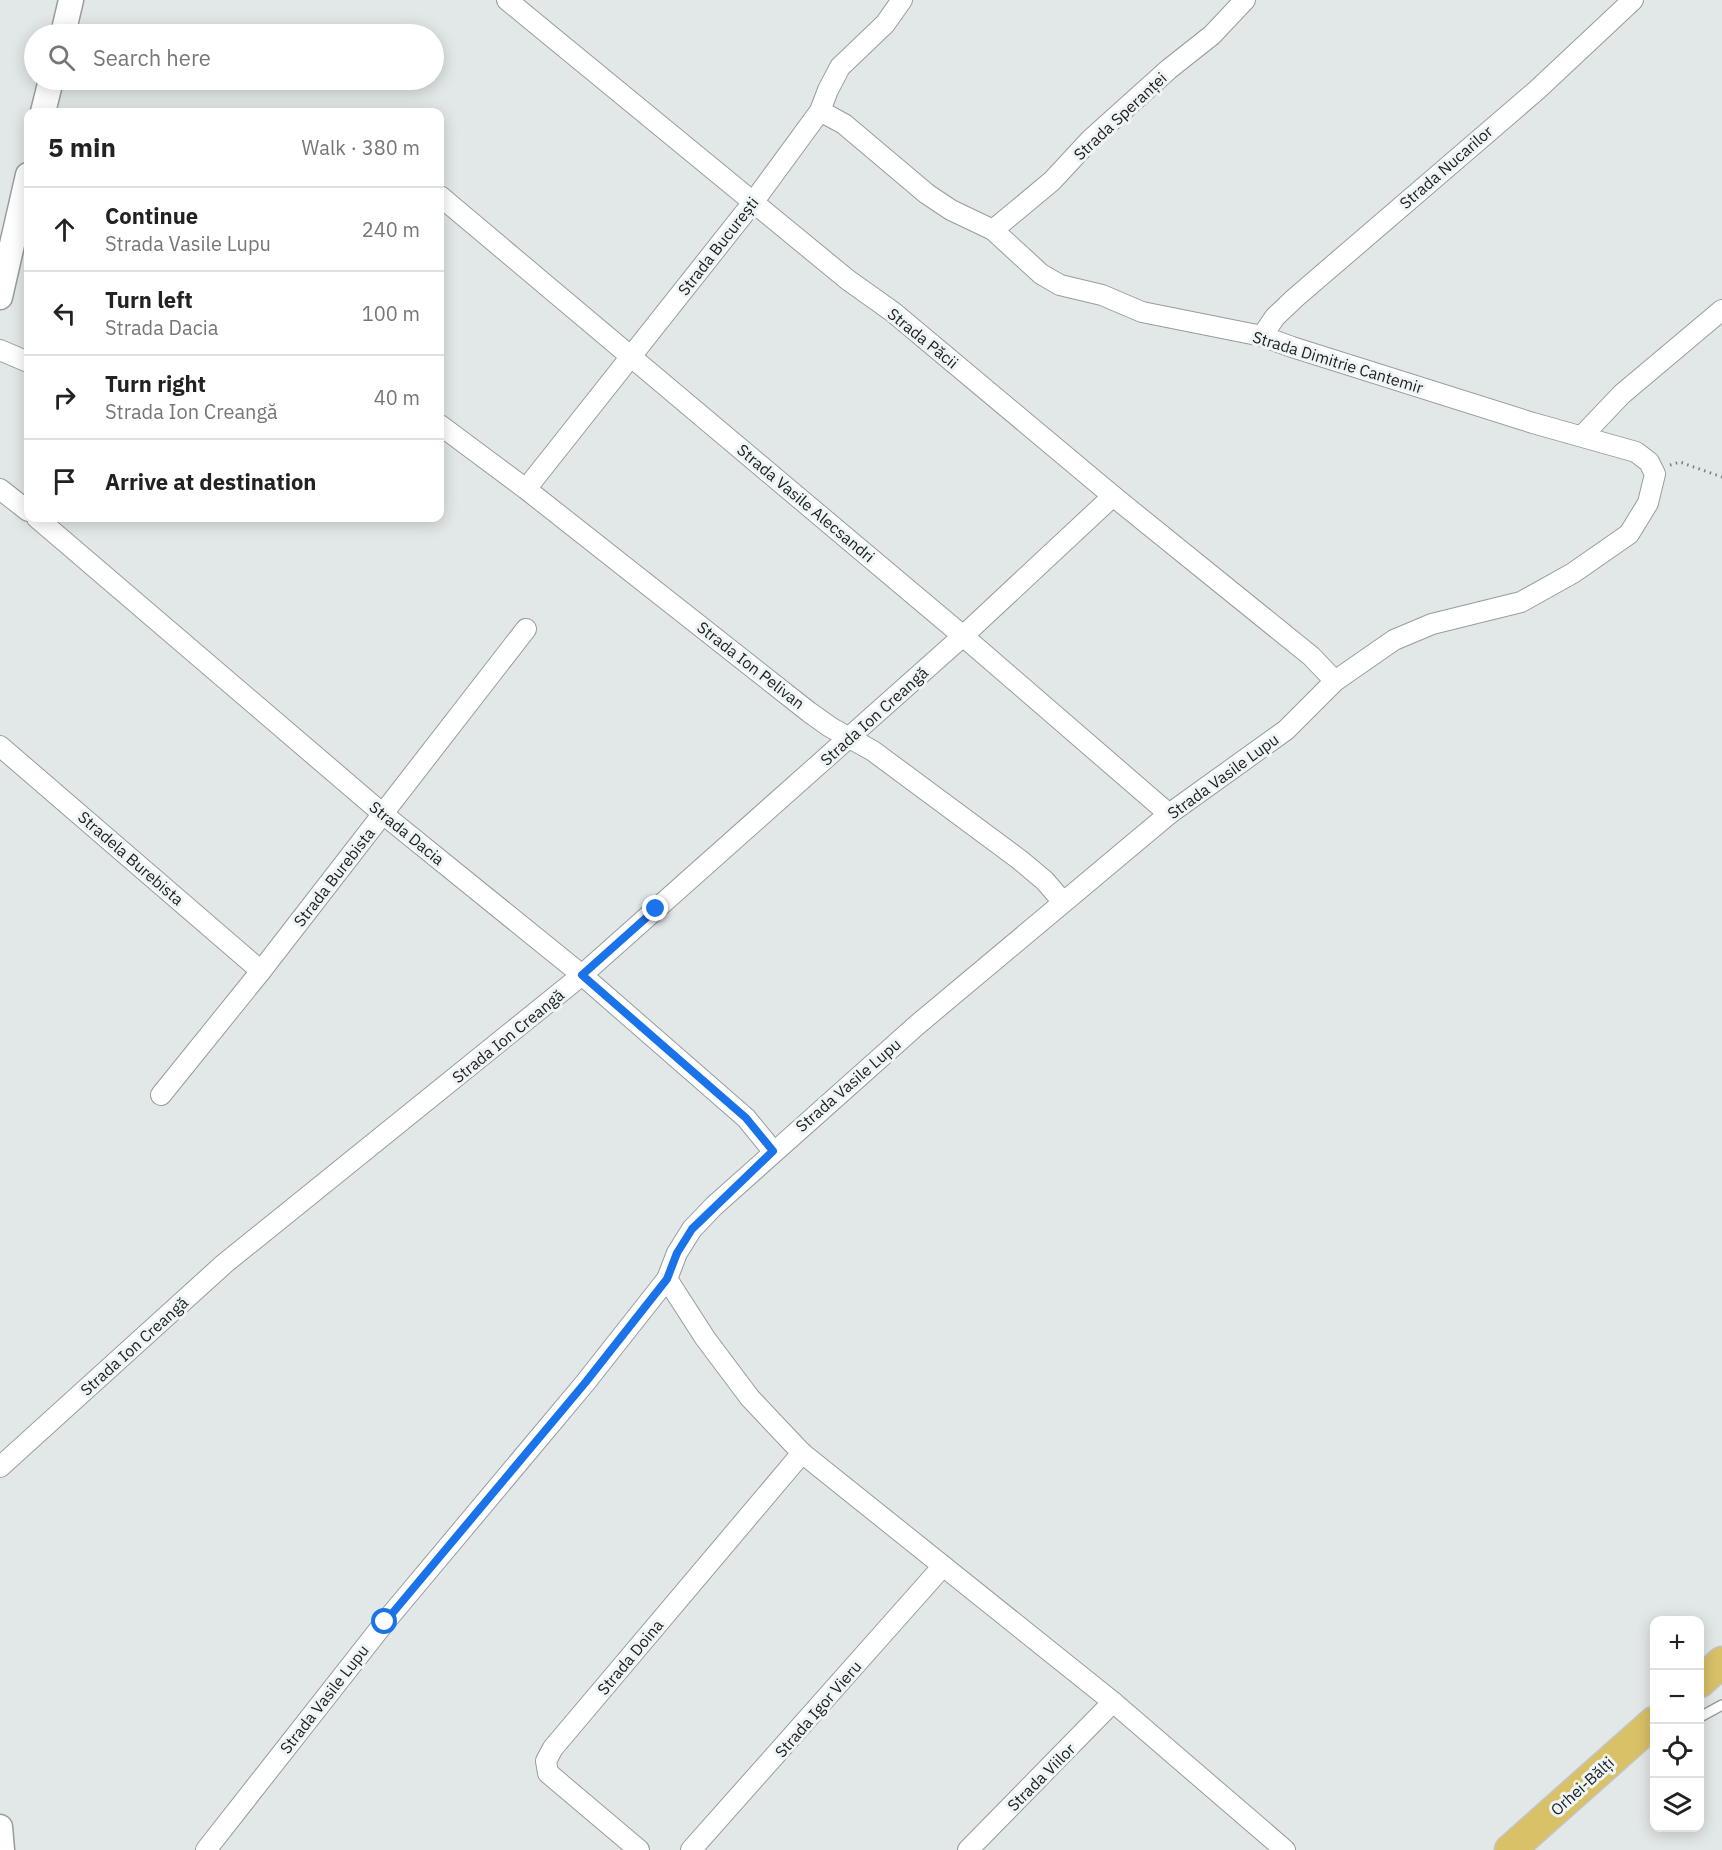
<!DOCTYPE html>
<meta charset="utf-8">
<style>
body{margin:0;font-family:"IBM Plex Sans",sans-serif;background:#f6f6f6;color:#222}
.controls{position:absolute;right:18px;bottom:18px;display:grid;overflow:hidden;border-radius:12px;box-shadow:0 3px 15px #0003}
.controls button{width:54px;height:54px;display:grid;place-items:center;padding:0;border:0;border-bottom:2px solid #e0e0e0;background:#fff;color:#222;font:30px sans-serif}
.stop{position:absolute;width:18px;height:18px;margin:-14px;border:4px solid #1a73e8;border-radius:50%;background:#fff}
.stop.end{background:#1a73e8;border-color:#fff;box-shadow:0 2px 6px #0008}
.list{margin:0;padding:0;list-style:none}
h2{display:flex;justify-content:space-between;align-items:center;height:78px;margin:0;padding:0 24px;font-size:26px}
h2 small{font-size:20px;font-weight:400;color:#767676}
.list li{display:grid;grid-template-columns:39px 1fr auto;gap:18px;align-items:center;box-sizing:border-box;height:84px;padding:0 24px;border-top:2px solid #e0e0e0}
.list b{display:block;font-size:22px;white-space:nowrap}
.list p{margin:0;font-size:20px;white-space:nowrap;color:#767676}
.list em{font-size:20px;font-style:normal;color:#767676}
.icon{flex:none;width:33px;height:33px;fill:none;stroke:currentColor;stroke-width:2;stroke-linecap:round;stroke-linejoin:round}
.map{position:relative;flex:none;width:1722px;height:1850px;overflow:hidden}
.search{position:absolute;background:#fff;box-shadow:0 3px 15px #0003;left:24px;top:24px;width:420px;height:66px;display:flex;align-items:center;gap:15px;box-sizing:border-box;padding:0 21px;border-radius:33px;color:#767676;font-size:22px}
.panel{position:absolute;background:#fff;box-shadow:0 3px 15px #0003;left:24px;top:108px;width:420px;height:414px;border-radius:12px}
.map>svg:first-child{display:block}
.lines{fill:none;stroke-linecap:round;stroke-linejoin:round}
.service-casing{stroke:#979c9d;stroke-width:12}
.minor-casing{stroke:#979c9d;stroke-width:22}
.tertiary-casing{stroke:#979c9d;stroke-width:27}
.primary-casing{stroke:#c4c4c4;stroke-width:33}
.path{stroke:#797c7d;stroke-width:3;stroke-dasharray:1.5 4.5;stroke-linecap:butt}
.service{stroke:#fff;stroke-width:9}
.minor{stroke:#fff;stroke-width:20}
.tertiary{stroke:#fff;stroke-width:24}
.primary{stroke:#d8c167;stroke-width:30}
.route{stroke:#1a73e8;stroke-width:8}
.labels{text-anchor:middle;stroke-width:6;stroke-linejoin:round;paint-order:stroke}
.street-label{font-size:16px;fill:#1b1d1e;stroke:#eff5f6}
</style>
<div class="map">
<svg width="1722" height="1850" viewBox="0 0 1722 1850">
<rect width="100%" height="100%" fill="#e2e7e8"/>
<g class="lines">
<defs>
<polyline id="service" points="1700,1717 1722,1705"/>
<g id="minor">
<polyline points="507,0 848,280 893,312 1113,496 1311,656 1335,681"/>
<polyline points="440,196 963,636 1169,814"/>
<polyline points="993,230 1052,181 1090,140 1169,69 1212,35 1245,0"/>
<polyline points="1262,336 1275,317 1295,298 1537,90 1633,0"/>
<polyline points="0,350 28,362"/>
<polyline points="440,425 526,489 809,712 830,727 873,751 1020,860 1045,881 1063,902"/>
<polyline points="1583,435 1622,394 1722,310"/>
<polyline points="0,489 28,511"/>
<polyline points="526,489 754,201 820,111 828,90 840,67 885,24 902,0"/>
<polyline points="37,518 383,814 582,975 746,1118 773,1151"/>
<polyline points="0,746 261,971"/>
<polyline points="161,1095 261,971 526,629"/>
<polyline points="667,1279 705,1338 750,1398 802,1453 1113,1702 1285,1850"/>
<polyline points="0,1467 224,1264 582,975 963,636 1113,496"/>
<polyline points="206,1850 385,1622 585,1383 667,1279 677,1253 692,1229 714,1206 917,1025 1169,814 1286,730 1335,681 1394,640 1432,624 1521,602 1573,573 1629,534 1648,503 1655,474 1649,462 1636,452 1533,423 1292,347 1262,336 1142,312 1102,295 1060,285 1041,274 993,230 951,210 927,194 844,124 820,111"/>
<polyline points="639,1850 548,1773 546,1761 553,1748 802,1453"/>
<polyline points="691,1850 943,1566"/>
<polyline points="968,1850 1113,1702"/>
</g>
<g id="tertiary">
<polyline points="63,34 71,0"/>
<polyline points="43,112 51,80"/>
<polyline points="0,297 28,175"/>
<polyline points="0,1827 2,1850"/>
</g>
<g id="primary">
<polyline points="1700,1682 1722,1662"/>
<polyline points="1510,1850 1654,1722"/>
</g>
</defs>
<use href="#service" class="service-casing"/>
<use href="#minor" class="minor-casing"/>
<use href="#tertiary" class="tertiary-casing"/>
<use href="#primary" class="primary-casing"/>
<polyline class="path" points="1670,465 1680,462 1722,477"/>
<use href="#service" class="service"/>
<use href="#minor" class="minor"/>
<use href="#tertiary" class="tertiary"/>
<use href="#primary" class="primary"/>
</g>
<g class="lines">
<polyline class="route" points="385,1622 585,1383 667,1279 677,1253 692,1229 773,1151 746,1118 582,975 656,909"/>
</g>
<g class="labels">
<g class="street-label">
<text transform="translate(1120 116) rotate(-43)" y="6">Strada Speranței</text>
<text transform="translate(1446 167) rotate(-41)" y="6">Strada Nucarilor</text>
<text transform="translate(718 246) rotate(-52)" y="6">Strada București</text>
<text transform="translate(923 338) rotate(39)" y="6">Strada Păcii</text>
<text transform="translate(1338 362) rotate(17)" y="6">Strada Dimitrie Cantemir</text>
<text transform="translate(806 503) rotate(40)" y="6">Strada Vasile Alecsandri</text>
<text transform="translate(751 665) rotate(38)" y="6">Strada Ion Pelivan</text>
<text transform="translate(874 716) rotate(-42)" y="6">Strada Ion Creangă</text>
<text transform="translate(1223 776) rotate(-36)" y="6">Strada Vasile Lupu</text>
<text transform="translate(407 833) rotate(39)" y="6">Strada Dacia</text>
<text transform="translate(131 858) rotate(41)" y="6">Stradela Burebista</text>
<text transform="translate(334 877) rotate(-52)" y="6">Strada Burebista</text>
<text transform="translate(508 1036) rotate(-39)" y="6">Strada Ion Creangă</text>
<text transform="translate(848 1085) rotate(-41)" y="6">Strada Vasile Lupu</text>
<text transform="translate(134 1346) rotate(-42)" y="6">Strada Ion Creangă</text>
<text transform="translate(630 1657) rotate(-50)" y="6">Strada Doina</text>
<text transform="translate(324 1699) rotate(-52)" y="6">Strada Vasile Lupu</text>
<text transform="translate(818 1709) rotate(-49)" y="6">Strada Igor Vieru</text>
<text transform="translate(1041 1777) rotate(-45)" y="6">Strada Viilor</text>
<text transform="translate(1582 1786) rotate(-42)" y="6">Orhei-Bălți</text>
</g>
</g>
</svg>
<div class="controls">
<button>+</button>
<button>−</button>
<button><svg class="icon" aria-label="locate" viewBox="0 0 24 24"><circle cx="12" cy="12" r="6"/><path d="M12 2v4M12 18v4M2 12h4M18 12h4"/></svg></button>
<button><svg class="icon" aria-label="layers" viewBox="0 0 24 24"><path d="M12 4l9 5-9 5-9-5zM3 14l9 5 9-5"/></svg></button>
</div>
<div class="stop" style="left:385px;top:1622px"></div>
<div class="stop end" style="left:656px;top:909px"></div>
<div class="search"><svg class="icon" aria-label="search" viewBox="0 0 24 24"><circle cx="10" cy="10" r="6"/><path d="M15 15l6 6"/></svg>Search here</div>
<section class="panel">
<h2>5 min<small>Walk · 380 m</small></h2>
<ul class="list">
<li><svg class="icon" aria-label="ahead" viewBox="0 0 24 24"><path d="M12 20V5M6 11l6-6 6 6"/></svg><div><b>Continue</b><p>Strada Vasile Lupu</p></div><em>240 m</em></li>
<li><svg class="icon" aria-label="left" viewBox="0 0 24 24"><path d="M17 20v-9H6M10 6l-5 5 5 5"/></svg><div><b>Turn left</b><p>Strada Dacia</p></div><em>100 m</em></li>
<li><svg class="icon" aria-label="right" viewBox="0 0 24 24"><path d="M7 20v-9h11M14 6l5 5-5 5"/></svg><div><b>Turn right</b><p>Strada Ion Creangă</p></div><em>40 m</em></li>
<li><svg class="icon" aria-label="arrive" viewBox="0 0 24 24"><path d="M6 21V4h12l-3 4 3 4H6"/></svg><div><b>Arrive at destination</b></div></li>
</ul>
</section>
</div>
